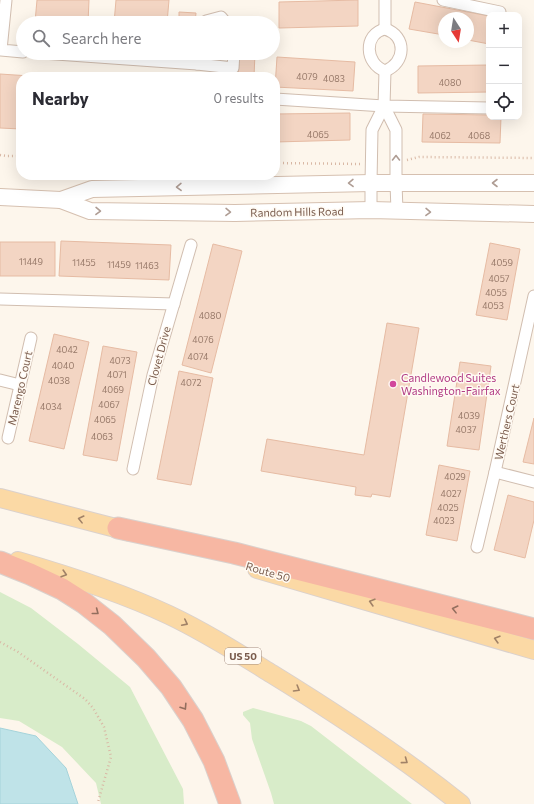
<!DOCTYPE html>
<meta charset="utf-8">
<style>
body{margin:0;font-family:Commissioner,sans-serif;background:#f2f2f3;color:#2b2b33}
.controls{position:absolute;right:12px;top:12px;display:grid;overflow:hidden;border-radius:8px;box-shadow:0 4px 16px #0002}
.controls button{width:36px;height:36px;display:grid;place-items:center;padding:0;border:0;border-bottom:1px solid #e1e1e2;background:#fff;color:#2b2b33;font:20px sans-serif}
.compass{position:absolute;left:438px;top:12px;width:36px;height:36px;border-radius:50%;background:#fff;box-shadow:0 4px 16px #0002;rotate:168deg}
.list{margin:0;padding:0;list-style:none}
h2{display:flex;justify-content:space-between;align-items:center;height:52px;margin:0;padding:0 16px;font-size:17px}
h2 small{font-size:13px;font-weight:400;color:#7c7c81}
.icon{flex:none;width:22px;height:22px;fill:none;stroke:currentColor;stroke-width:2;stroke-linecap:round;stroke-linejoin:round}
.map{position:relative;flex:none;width:534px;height:804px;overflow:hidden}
.search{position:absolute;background:#fff;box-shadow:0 4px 16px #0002;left:16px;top:16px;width:264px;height:44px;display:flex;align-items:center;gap:10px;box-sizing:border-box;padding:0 14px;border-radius:22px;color:#7c7c81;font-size:15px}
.panel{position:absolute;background:#fff;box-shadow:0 4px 16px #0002;left:16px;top:72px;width:264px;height:108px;border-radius:16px}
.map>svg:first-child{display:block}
.green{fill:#d8ecc9}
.water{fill:#bfe3e8;stroke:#a5d3da}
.building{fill:#f3d5c3;stroke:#e6bba3}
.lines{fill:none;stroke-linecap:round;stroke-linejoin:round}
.street-casing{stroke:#d1beb0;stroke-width:13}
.secondary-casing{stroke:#d6c0b0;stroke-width:18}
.primary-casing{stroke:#dad1cd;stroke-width:20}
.highway-casing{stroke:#dad1cd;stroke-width:23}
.path{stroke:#d9b8a5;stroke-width:2.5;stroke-dasharray:1 3;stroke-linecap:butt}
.street{stroke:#fff;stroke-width:11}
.secondary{stroke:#fff;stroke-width:16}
.primary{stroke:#fbd9a5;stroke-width:18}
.highway{stroke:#f7b7a3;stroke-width:21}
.oneway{stroke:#af9d94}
.oneway2{stroke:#a18267}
.oneway3{stroke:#936e5e}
.hotel-dot{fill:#d1479c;stroke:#fffaf3;stroke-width:1.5}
.labels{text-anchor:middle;stroke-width:3;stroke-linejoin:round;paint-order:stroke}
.number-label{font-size:9px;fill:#987a6a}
.shield{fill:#fffaf3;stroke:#a28b7f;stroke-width:1}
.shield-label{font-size:10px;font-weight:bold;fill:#7a5c4d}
.street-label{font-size:11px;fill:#7a5c4d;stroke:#fffaf3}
.hotel-label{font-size:11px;fill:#b23c85;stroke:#fffaf3;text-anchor:start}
</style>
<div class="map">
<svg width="534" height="804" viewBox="0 0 534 804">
<rect width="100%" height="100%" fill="#fdf6ec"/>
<g class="green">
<polygon points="0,592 31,608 78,644 130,687 183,789 184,804 101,804 96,783 62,747 19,721 0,718"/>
<polygon points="253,708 301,721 311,726 412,804 274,804 271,793 252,739 250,723 243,715 243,712"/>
</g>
<polygon class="water" points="0,728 36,736 66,768 78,804 0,804"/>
<g class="building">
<polygon points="37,0 89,0 88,23 53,23 35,22"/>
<polygon points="116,0 169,0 167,23 114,23"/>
<polygon points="358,0 358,26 279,28 279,2"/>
<polygon points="415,2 489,16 489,44 468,40 468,18 444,18 444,35 409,29"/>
<polygon points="179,12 196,13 195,23 179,23"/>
<polygon points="240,53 255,53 254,77 238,77"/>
<polygon points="277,57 355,62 353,91 275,87"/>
<polygon points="489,65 489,92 418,93 418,66"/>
<polygon points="0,74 45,77 21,77 21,129 0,128"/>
<polygon points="350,113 350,140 275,142 275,114"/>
<polygon points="423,114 489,115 489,117 501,117 500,143 422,142"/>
<polygon points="61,241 171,245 169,280 59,276"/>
<rect x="0" y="242" width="55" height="34"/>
<polygon points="490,243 520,249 507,320 476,315"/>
<polygon points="213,244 242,251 211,373 182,365"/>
<polygon points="387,323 419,328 390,497 372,494 371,497 355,495 356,487 261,471 267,439 364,455"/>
<polygon points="54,334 89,342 64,449 29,441"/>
<polygon points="103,346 137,352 117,461 83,455"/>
<polygon points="460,362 491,366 479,450 447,446"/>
<polygon points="179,371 213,378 191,485 157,479"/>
<polygon points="534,418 534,464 523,462"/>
<polygon points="439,465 470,471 457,541 426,535"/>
<polygon points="508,495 534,502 534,520 525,558 494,550"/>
</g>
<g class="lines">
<defs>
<g id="street">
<polyline points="6,0 1,50 23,52"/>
<polyline points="443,0 500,12"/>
<polyline points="205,23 206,21 221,17 226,23"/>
<path d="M385,29C407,36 406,63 385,71C365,64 363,34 385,29Z"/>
<polyline points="385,29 385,0"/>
<polyline points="42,53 197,64 233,68 234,53"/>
<polyline points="197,64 198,53"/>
<polyline points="385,71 384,106 396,130 396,183 397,211"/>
<polyline points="275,99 384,106 489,108"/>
<polyline points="371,210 371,183 372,130 384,106"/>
<polyline points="0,299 174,304"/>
<polyline points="0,380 20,385"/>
<polyline points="8,438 31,338"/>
<polyline points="133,469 153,375 191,245"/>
<polyline points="495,472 534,482"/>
<polyline points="477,547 495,472 534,296"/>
</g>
<g id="secondary">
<polyline points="0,197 61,200 90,211 235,213 371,210 534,214"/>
<polyline points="61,200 92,189 371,183 534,183"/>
</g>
<g id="primary">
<polyline points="0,498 131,532"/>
<path d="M18,561C70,576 120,592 169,615C205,632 238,653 272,674C337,714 401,756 461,804"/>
<polyline points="257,569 534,650"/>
</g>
<g id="highway">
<polyline points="118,528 234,553 534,629"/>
<polyline points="0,562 30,574 62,589 84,603 112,625 146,658 171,687 193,720 214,761 230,804"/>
</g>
</defs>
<use href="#street" class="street-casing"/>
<use href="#secondary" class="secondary-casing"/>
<use href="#primary" class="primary-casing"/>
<use href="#highway" class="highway-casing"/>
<g class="path">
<polyline points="0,155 7,156 21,156"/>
<polyline points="407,160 419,157 534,158"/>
<polyline points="275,163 360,164"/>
<polyline points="0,642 18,652 85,699 93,708 104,727 111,757 98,802 98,804"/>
</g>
<use href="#street" class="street"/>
<use href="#secondary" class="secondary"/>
<use href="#primary" class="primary"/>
<use href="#highway" class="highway"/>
</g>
<defs><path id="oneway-chevron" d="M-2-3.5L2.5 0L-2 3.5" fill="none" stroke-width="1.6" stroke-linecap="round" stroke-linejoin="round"/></defs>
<g class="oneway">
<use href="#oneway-chevron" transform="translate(396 158) rotate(-90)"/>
<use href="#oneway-chevron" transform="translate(351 183) rotate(179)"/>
<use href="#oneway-chevron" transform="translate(495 183) rotate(-180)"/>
<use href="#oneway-chevron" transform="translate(179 187) rotate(179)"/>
<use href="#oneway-chevron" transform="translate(98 211) rotate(1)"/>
<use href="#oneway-chevron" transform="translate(228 212) rotate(1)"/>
<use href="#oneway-chevron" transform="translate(428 212) rotate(1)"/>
</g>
<g class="oneway2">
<use href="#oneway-chevron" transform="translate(81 519) rotate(-166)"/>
<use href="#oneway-chevron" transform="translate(64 574) rotate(17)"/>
<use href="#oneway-chevron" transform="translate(372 602) rotate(-164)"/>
<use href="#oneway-chevron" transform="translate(185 623) rotate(27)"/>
<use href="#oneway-chevron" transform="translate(497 639) rotate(-164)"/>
<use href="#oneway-chevron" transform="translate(297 689) rotate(31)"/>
<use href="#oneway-chevron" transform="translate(405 761) rotate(36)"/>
</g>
<g class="oneway3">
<use href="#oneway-chevron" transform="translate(455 609) rotate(-166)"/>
<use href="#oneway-chevron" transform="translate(96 612) rotate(38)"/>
<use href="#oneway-chevron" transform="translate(184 707) rotate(57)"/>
</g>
<circle class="hotel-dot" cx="393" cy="384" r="4"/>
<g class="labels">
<g class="number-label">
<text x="307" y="80">4079</text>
<text x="334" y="82">4083</text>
<text x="450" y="86">4080</text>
<text x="318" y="138">4065</text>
<text x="440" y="139">4062</text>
<text x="479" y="139">4068</text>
<text x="31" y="265">11449</text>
<text x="84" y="266">11455</text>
<text x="502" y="266">4059</text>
<text x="119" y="268">11459</text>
<text x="147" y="269">11463</text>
<text x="499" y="282">4057</text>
<text x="496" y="296">4055</text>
<text x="493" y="309">4053</text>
<text x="210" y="319">4080</text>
<text x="203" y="343">4076</text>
<text x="67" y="353">4042</text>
<text x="198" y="360">4074</text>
<text x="120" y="364">4073</text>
<text x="63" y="369">4040</text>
<text x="117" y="378">4071</text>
<text x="59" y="384">4038</text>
<text x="191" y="386">4072</text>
<text x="113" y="393">4069</text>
<text x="109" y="408">4067</text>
<text x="51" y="410">4034</text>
<text x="469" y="419">4039</text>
<text x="105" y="423">4065</text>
<text x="466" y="433">4037</text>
<text x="102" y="440">4063</text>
<text x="455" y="480">4029</text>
<text x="451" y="497">4027</text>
<text x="448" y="511">4025</text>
<text x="444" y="524">4023</text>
</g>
<rect class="shield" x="225" y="648" width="36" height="16" rx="3"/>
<g class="shield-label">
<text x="243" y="660">US 50</text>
</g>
<g class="street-label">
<text transform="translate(297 212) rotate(-1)" y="4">Random Hills Road</text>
<text transform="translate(159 356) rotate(-75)" y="4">Clovet Drive</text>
<text transform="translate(20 388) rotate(-77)" y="4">Marengo Court</text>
<text transform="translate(507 422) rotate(-77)" y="4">Werthers Court</text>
<text transform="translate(268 572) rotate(16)" y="4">Route 50</text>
</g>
<g class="hotel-label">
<text x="401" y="382">Candlewood Suites<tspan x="401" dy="13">Washington-Fairfax</tspan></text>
</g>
</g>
</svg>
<div class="controls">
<button>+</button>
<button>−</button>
<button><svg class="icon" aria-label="locate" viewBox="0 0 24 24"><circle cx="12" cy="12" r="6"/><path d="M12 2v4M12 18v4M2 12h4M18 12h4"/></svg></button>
</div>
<svg class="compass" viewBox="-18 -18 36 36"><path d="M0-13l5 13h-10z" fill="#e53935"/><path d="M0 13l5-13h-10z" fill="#7c7c81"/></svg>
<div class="search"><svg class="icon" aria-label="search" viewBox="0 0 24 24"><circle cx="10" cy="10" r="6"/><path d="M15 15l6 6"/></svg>Search here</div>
<section class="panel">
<h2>Nearby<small>0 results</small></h2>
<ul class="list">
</ul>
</section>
</div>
